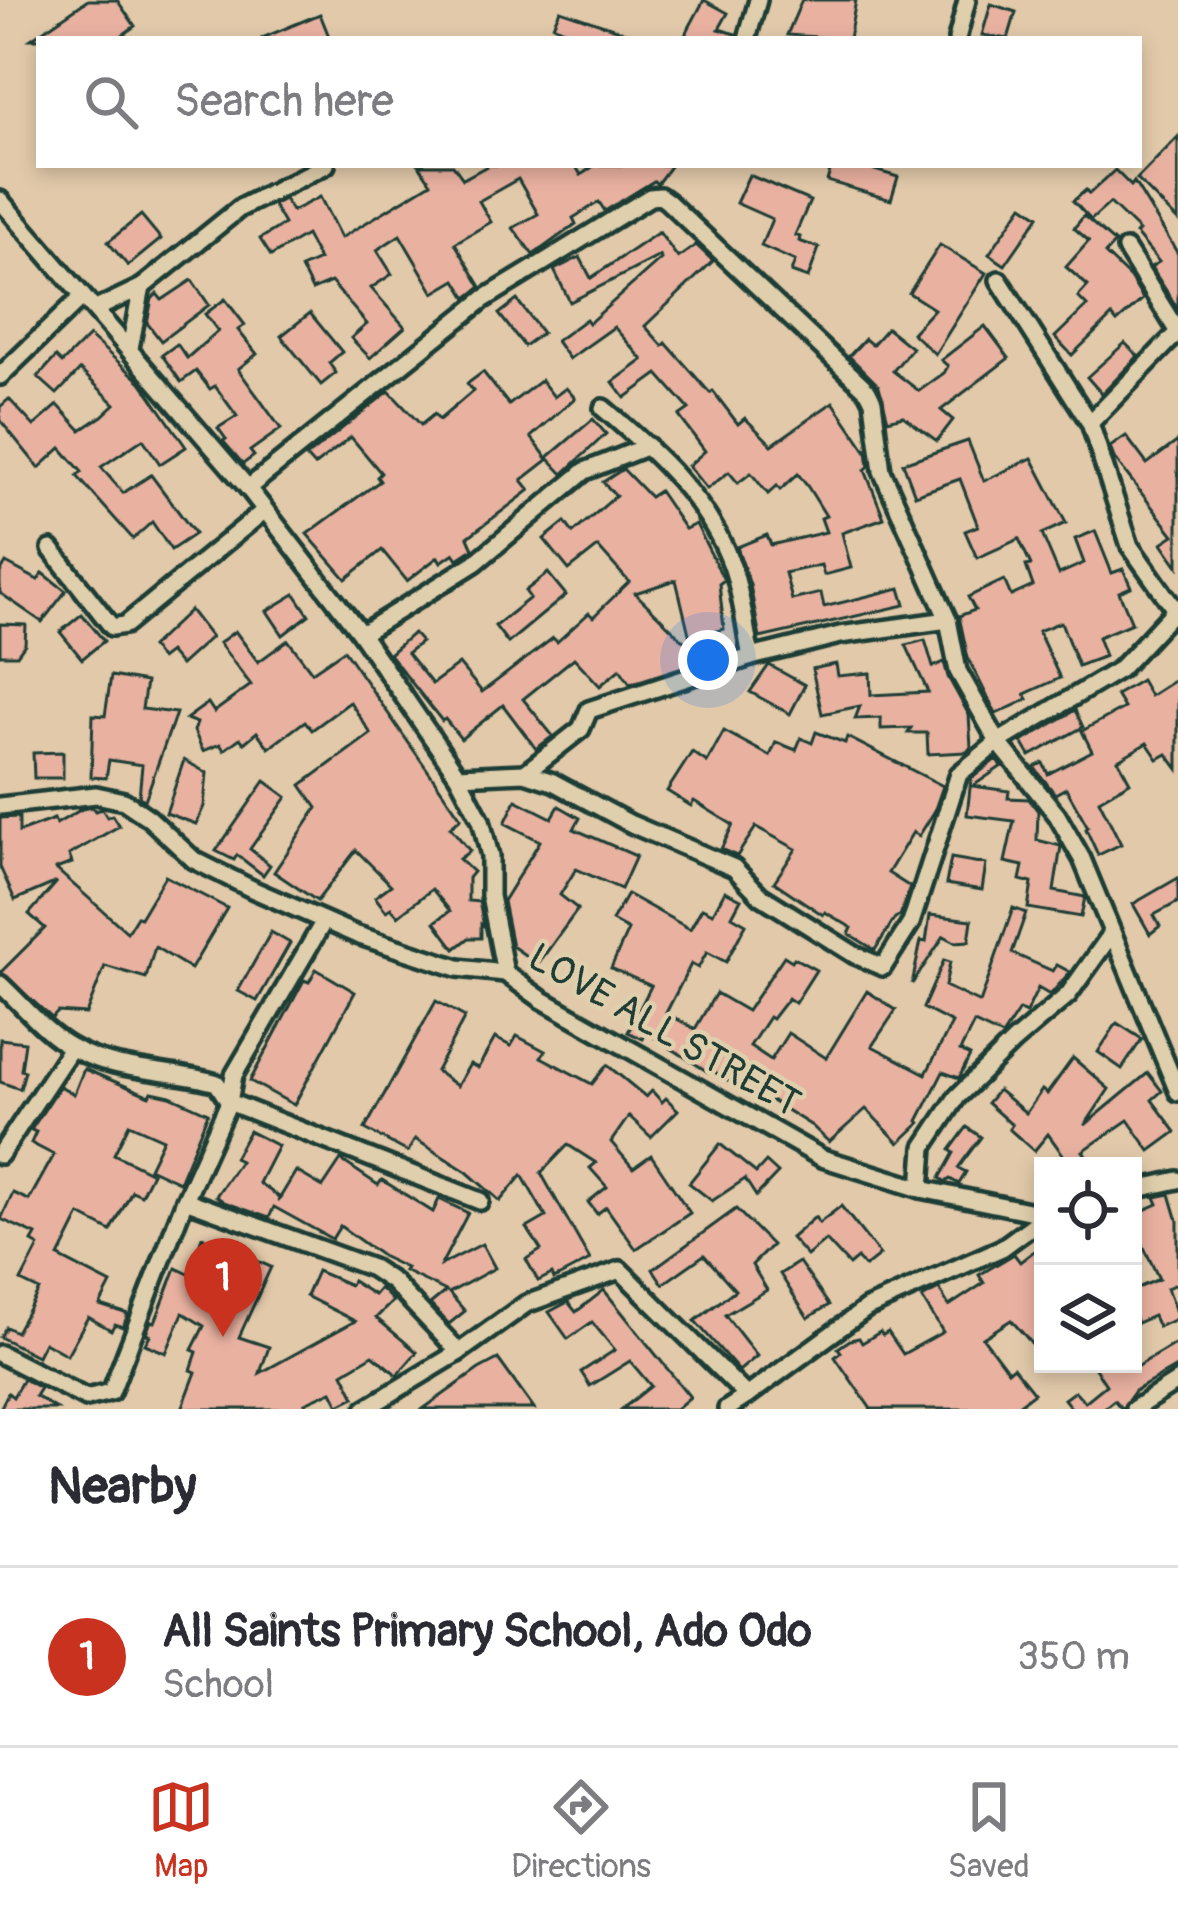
<!DOCTYPE html>
<style>
body{margin:0;font-family:Pangolin,sans-serif;background:#f7f7f7;color:#2b2b33}
.controls{position:absolute;right:36px;bottom:36px;display:grid;overflow:hidden;border-radius:0px;box-shadow:0 6px 18px #0003}
.controls button{width:108px;height:108px;display:grid;place-items:center;padding:0;border:0;border-bottom:3px solid #e1e1e2;background:#fff;color:#2b2b33;font:60px sans-serif}
.you{position:absolute;left:708px;top:660px;width:42px;height:42px;margin:-30px;border:9px solid #fff;border-radius:50%;background:#1a73e8;box-shadow:0 0 0 18px #1a73e833}
.badge{display:grid;place-items:center;width:78px;height:78px;border-radius:50%;background:#c8321e;color:#fff;font-size:39px;font-weight:700}
.pin{position:absolute;translate:-50% -99px;filter:drop-shadow(0 3px 6px #0008)}
.pin::after{content:'';position:absolute;top:63px;width:42px;height:36px;background:inherit;clip-path:polygon(0 0,100% 0,50% 100%)}
.list{margin:0;padding:0;list-style:none}
h2{display:flex;justify-content:space-between;align-items:center;height:156px;margin:0;padding:0 48px;font-size:51px}
h2 small{font-size:39px;font-weight:400;color:#7c7c81}
.list li{display:grid;grid-template-columns:78px 1fr auto;gap:36px;align-items:center;box-sizing:border-box;height:180px;padding:0 48px;border-top:3px solid #e1e1e2}
.list b{display:block;font-size:45px;white-space:nowrap}
.list p{margin:0;font-size:39px;white-space:nowrap;color:#7c7c81}
.list em{font-size:39px;font-style:normal;color:#7c7c81}
.icon{flex:none;width:66px;height:66px;fill:none;stroke:currentColor;stroke-width:2;stroke-linecap:round;stroke-linejoin:round}
.map{position:relative;flex:none;width:1178px;height:1409px;overflow:hidden}
.search{position:absolute;background:#fff;box-shadow:0 6px 18px #0003;left:36px;right:36px;top:36px;height:132px;display:flex;align-items:center;gap:30px;box-sizing:border-box;padding:0 42px;border-radius:0px;color:#7c7c81;font-size:45px}
.sheet{height:336px;background:#fff}
nav{display:flex;justify-content:space-around;align-items:center;box-sizing:border-box;height:168px;border-top:3px solid #e1e1e2;background:#fff;font-size:33px;color:#7c7c81}
nav a{display:grid;justify-items:center;gap:6px}
nav .on{color:#c8321e}
.map>svg:first-child{display:block}
.building{fill:#e9b1a0;stroke:#1f3d34;stroke-width:3}
.lines{fill:none;stroke-linecap:round;stroke-linejoin:round}
.street-casing{stroke:#1f3d34;stroke-width:24}
.street{stroke:#e0cfac;stroke-width:15}
.labels{text-anchor:middle;stroke-width:9;stroke-linejoin:round;paint-order:stroke}
.street-label{font-size:39px;fill:#1f3d34;stroke:#e0cfac}
</style>
<div class="map">
<svg width="1178" height="1409" viewBox="0 0 1178 1409">
<rect width="100%" height="100%" fill="#e2c9aa"/>
<filter id="ink" filterUnits="userSpaceOnUse"><feTurbulence type="fractalNoise" baseFrequency=".00833" numOctaves="2"/><feDisplacementMap in="SourceGraphic" scale="24" xChannelSelector="R" yChannelSelector="G"/><feConvolveMatrix kernelMatrix="1 2 1 2 8 2 1 2 1" color-interpolation-filters="sRGB"/></filter>
<g filter="url(#ink)">
<g class="building">
<polygon points="88,0 117,0 135,26 117,39 31,39"/>
<polygon points="704,0 728,13 719,29 736,34 735,39 683,39"/>
<polygon points="802,0 856,0 849,39 787,35"/>
<polygon points="991,4 1016,12 1008,39 982,35"/>
<polygon points="560,10 640,37 639,39 587,39 570,33 553,25"/>
<polygon points="320,14 330,39 262,39 262,38"/>
<polygon points="1178,137 1178,221 1137,179"/>
<polygon points="419,165 453,165 463,179 489,165 575,165 581,175 595,165 671,165 657,184 654,181 605,211 599,202 573,218 576,224 533,255 513,228 538,214 518,179 479,201 491,222 455,243 481,287 467,298 456,280 434,293 400,235 377,250 392,274 371,288 405,327 370,358 351,338 367,324 331,282 312,290 301,268 319,260 306,235 271,256 260,239 284,224 273,205 284,199 292,211 320,197 341,238 431,183"/>
<polygon points="832,165 872,165 871,169 898,177 891,200 827,181"/>
<polygon points="1115,170 1131,186 1134,182 1178,254 1178,309 1151,267 1159,262 1136,234 1139,231 1110,203 1091,220 1073,201 1086,190 1089,194"/>
<polygon points="749,175 810,201 795,235 800,237 799,241 819,248 808,278 791,272 795,261 761,246 772,219 736,203"/>
<polygon points="1023,205 1039,216 1005,265 989,254"/>
<polygon points="141,215 161,239 128,266 108,242"/>
<polygon points="1084,216 1115,243 1105,254 1130,278 1143,299 1117,322 1112,316 1072,355 1055,337 1087,306 1078,297 1088,286 1066,267 1089,241 1074,228"/>
<polygon points="659,232 678,258 696,245 713,261 645,326 663,346 666,343 710,393 713,391 738,424 745,418 772,445 833,402 867,452 869,466 865,470 884,518 842,533 851,568 824,575 821,565 785,573 792,600 821,593 824,607 900,588 905,605 760,638 750,585 737,547 767,535 771,545 826,532 821,518 826,516 808,487 798,474 780,490 777,486 768,494 751,473 738,483 729,472 707,489 688,466 705,451 679,416 689,409 658,374 625,398 613,382 643,360 614,327 569,359 556,341 586,319 589,323 661,259 660,256 570,302 554,270 580,257 591,278"/>
<polygon points="940,245 986,273 935,354 912,333 934,309 909,293"/>
<polygon points="192,280 209,305 161,341 147,323 152,299 157,294 162,300"/>
<polygon points="225,299 245,325 238,330 257,354 238,369 281,429 250,451 254,456 243,464 223,441 226,439 218,428 237,416 215,386 210,389 196,371 181,382 162,355 177,344 187,358 218,331 205,314"/>
<polygon points="517,300 542,333 524,346 499,314"/>
<polygon points="310,313 342,352 329,363 336,373 321,385 281,336"/>
<polygon points="985,326 1009,358 941,410 953,420 937,441 903,416 888,420 879,386 849,356 865,339 872,345 887,328 912,348 893,371 919,391 944,373 948,366 941,360"/>
<polygon points="89,336 141,382 186,447 160,464 143,439 101,467 123,493 151,475 195,534 171,550 152,522 133,539 77,476 82,472 61,448 39,468 0,420 0,407 9,399 34,426 58,405 81,430 102,416 115,404 80,370 57,394 38,377 56,357 62,363"/>
<polygon points="1125,343 1138,356 1102,394 1087,377"/>
<polygon points="483,372 509,405 541,380 554,397 566,388 575,398 531,437 547,458 593,419 606,434 563,474 549,459 522,480 530,490 468,537 473,549 458,559 454,553 441,562 438,557 407,581 382,550 346,579 307,534 380,481 377,477 381,473 351,437 314,466 306,457 389,391 421,425 434,414 439,420 473,391 467,384"/>
<polygon points="1126,436 1147,464 1178,441 1178,566 1162,543 1174,535 1114,458 1110,447"/>
<polygon points="968,441 984,481 1032,458 1066,523 1042,534 1059,574 1084,563 1075,539 1095,531 1112,573 1123,569 1131,587 1119,592 1132,623 1098,637 1105,656 1078,666 1061,622 1038,631 1060,678 1025,694 1028,699 996,714 968,658 959,616 975,610 968,597 1004,580 1011,596 1033,586 1026,566 1031,565 1019,539 977,558 965,531 978,526 960,479 915,495 903,463"/>
<polygon points="623,469 650,497 659,491 685,529 696,524 724,580 719,584 724,629 690,638 676,580 635,593 687,644 695,663 630,684 620,669 600,686 574,658 523,699 553,736 536,749 503,705 461,739 445,719 442,721 389,654 413,633 421,642 407,653 432,684 459,664 482,692 553,638 557,642 589,613 593,617 629,582 598,547 569,570 544,539 565,522 573,533 616,496 603,482"/>
<polygon points="6,563 38,580 43,573 66,591 42,622 0,593 0,573"/>
<polygon points="548,573 566,595 508,643 495,626 530,598 525,591"/>
<polygon points="295,594 309,615 283,635 267,611"/>
<polygon points="190,610 211,637 180,665 169,652 160,659 151,647"/>
<polygon points="82,614 104,641 82,659 60,632"/>
<polygon points="0,624 26,625 25,644 17,655 0,655"/>
<polygon points="235,631 258,662 288,640 312,672 344,650 461,818 450,827 470,851 459,859 473,872 468,878 468,901 479,902 484,926 481,924 481,938 469,938 455,949 435,922 450,911 432,889 398,916 391,908 386,911 375,897 391,885 356,850 317,901 274,872 317,808 301,785 371,734 350,702 312,730 305,721 269,748 257,732 244,743 240,738 224,750 220,744 203,751 194,731 197,723 186,719 208,703 214,712 251,685 219,643"/>
<polygon points="925,640 933,667 944,662 948,677 969,715 971,747 967,752 928,754 927,733 908,733 911,728 881,729 881,718 855,719 860,706 822,714 812,669 836,664 838,676 870,673 871,695 928,692 906,645"/>
<polygon points="769,665 805,685 790,714 750,692"/>
<polygon points="111,676 146,682 142,709 176,713 145,800 139,797 142,765 109,760 106,778 91,777 93,715 105,716"/>
<polygon points="1178,678 1178,769 1167,754 1158,759 1147,743 1118,760 1130,782 1099,800 1121,844 1098,855 1086,829 1088,827 1066,788 1055,794 1034,767 1043,763 1048,774 1092,751 1082,731 1124,708 1116,695 1141,680 1150,696"/>
<polygon points="1075,710 1083,727 1030,756 1022,742"/>
<polygon points="724,731 770,756 776,742 796,750 801,738 812,743 816,732 845,743 847,737 943,786 934,812 919,836 913,832 888,873 910,887 900,916 895,918 875,950 849,934 852,928 825,912 823,915 774,882 796,849 756,827 737,856 721,849 733,825 694,801 691,806 667,791 692,752 707,762"/>
<polygon points="63,752 63,778 34,778 33,753"/>
<polygon points="996,759 1002,766 973,786 1009,791 1008,798 1029,799 1038,811 1037,840 1061,846 1054,891 1085,897 1081,917 1028,908 1032,883 1020,880 1023,866 1005,862 1014,821 967,815 971,779"/>
<polygon points="184,760 207,773 204,806 196,824 166,813"/>
<polygon points="265,781 287,797 250,849 270,865 263,875 237,855 234,860 216,851"/>
<polygon points="516,800 552,818 559,806 580,818 574,829 636,856 621,889 576,869 560,895 578,909 538,964 512,946 503,901 540,841 505,823"/>
<polygon points="92,807 95,811 102,809 107,817 112,815 119,826 69,855 72,863 56,869 127,932 137,916 140,918 165,876 227,908 191,969 155,947 146,978 105,966 86,1014 58,1012 52,1018 1,972 45,928 29,914 57,882 15,900 0,867 0,818 19,817 19,832 54,819 56,824 82,809"/>
<polygon points="951,858 986,864 982,890 946,884"/>
<polygon points="1178,878 1178,902 1154,915 1160,926 1150,934 1133,904"/>
<polygon points="725,891 741,899 732,916 746,924 726,962 707,952 698,968 691,964 666,1013 695,1029 716,993 747,1011 784,956 792,961 794,958 816,970 795,1003 788,998 772,1019 769,1017 750,1046 771,1060 788,1033 826,1058 867,991 896,1010 872,1046 926,1074 952,1023 923,1008 944,960 950,962 945,986 980,1003 1013,908 1026,913 1012,953 1053,971 1057,965 1070,972 1050,995 1038,988 1026,1013 1019,1010 1002,1036 974,1023 960,1051 970,1056 959,1078 943,1072 918,1121 920,1123 899,1143 866,1109 829,1142 812,1126 732,1076 729,1081 710,1069 708,1072 646,1032 643,1039 628,1032 651,986 611,968 628,930 612,921 627,894 690,929 702,908 713,913"/>
<polygon points="930,915 972,920 969,941 955,942 944,936 912,984 921,941 926,942"/>
<polygon points="271,932 290,943 257,1001 238,991"/>
<polygon points="316,969 355,992 294,1105 250,1081 304,980 309,982"/>
<polygon points="436,1001 465,1017 436,1071 457,1086 470,1064 478,1068 495,1038 511,1046 517,1036 545,1051 541,1057 592,1084 607,1065 646,1097 652,1091 662,1102 666,1098 678,1110 651,1137 629,1116 611,1142 633,1168 651,1155 690,1213 636,1249 606,1207 597,1214 588,1202 607,1187 590,1168 596,1163 568,1145 541,1173 590,1260 554,1279 552,1274 538,1281 526,1259 541,1250 527,1228 546,1217 522,1175 500,1201 467,1172 415,1139 408,1152 365,1129"/>
<polygon points="1117,1023 1142,1039 1122,1069 1098,1052"/>
<polygon points="0,1039 25,1042 21,1070 25,1071 20,1089 0,1082"/>
<polygon points="1073,1058 1109,1089 1085,1125 1148,1073 1162,1091 1152,1100 1176,1132 1150,1151 1128,1120 1083,1151 1094,1166 1050,1166 1064,1156 1048,1134 1034,1151 1009,1129 1012,1125 987,1103 998,1090 1026,1113 1042,1090 1047,1094"/>
<polygon points="84,1069 150,1096 152,1092 170,1096 208,1113 179,1182 149,1168 163,1139 129,1124 114,1154 152,1173 141,1195 132,1191 111,1231 80,1215 59,1257 111,1284 100,1305 128,1314 123,1327 115,1324 111,1330 88,1317 67,1355 44,1342 37,1356 0,1337 6,1327 16,1332 39,1290 21,1281 39,1246 32,1242 36,1235 1,1219 13,1193 29,1200 54,1155 31,1143 36,1132 31,1130 60,1086 74,1094"/>
<polygon points="967,1127 981,1137 958,1168 966,1172 959,1184 950,1179 946,1182 940,1178 954,1153 950,1150"/>
<polygon points="249,1131 278,1146 259,1183 279,1197 278,1201 296,1171 323,1187 341,1160 378,1185 382,1180 433,1212 439,1199 468,1213 441,1265 482,1244 495,1268 449,1293 465,1311 449,1324 430,1304 446,1291 404,1271 406,1268 383,1257 340,1226 332,1239 274,1207 269,1218 224,1202 216,1196 240,1161 234,1158"/>
<polygon points="720,1144 756,1173 766,1162 778,1173 756,1196 745,1179 712,1201 689,1183"/>
<polygon points="1170,1194 1178,1221 1178,1283 1167,1288 1178,1318 1158,1327 1153,1316 1137,1323 1133,1313 1133,1290 1159,1279 1140,1239 1133,1243 1133,1215 1158,1204 1155,1197"/>
<polygon points="841,1206 880,1255 865,1267 857,1258 849,1265 826,1240 807,1256 791,1238 815,1217 819,1223"/>
<polygon points="736,1209 772,1245 752,1265 767,1290 725,1315 757,1356 739,1371 695,1321 735,1290 704,1255 663,1284 653,1269"/>
<polygon points="202,1237 271,1267 239,1337 269,1347 260,1373 355,1321 306,1296 317,1271 350,1285 352,1281 374,1295 380,1288 393,1301 376,1318 417,1352 397,1375 373,1355 343,1373 355,1397 339,1405 332,1391 305,1403 308,1409 182,1409 196,1372 191,1370 197,1352 192,1350 204,1326 183,1313 166,1353 145,1344 150,1335 146,1334 151,1321 155,1322 176,1268 189,1274"/>
<polygon points="1043,1244 1043,1356 1011,1320 983,1338 1008,1371 1013,1367 1034,1393 1013,1409 871,1409 835,1357 841,1352 838,1348 850,1340 859,1338 862,1343 880,1332 883,1335 888,1332 903,1354 943,1332 922,1298 939,1289 949,1306 984,1283 979,1275 1014,1254 1020,1262"/>
<polygon points="799,1262 829,1305 808,1318 780,1274"/>
<polygon points="604,1290 690,1397 676,1409 622,1409 651,1386 630,1361 590,1386 581,1372 615,1350 592,1322 568,1339 549,1312 568,1302 576,1312"/>
<polygon points="1178,1342 1178,1366 1135,1391 1122,1409 1114,1400 1103,1409 1072,1409 1064,1399 1075,1391 1085,1402 1106,1385 1092,1364 1136,1367"/>
<polygon points="498,1359 534,1409 423,1409 479,1369"/>
<polygon points="23,1379 40,1388 35,1396 56,1409 0,1409 8,1393 13,1397"/>
</g>
<g class="lines">
<defs>
<g id="street">
<polyline points="747,39 758,0"/>
<polyline points="957,39 967,0"/>
<polyline points="0,200 248,488 361,634 458,776 481,820 490,856 490,896 505,973"/>
<polyline points="1126,249 1178,332"/>
<polyline points="999,280 1090,423 1130,546 1178,614"/>
<polyline points="96,309 142,287 240,208 326,165"/>
<polyline points="130,348 142,287"/>
<polyline points="0,376 82,297"/>
<path d="M603,408C655,452 708,499 732,566C742,594 745,628 751,657L840,635L948,620"/>
<polyline points="1090,423 1178,332"/>
<polyline points="248,488 484,299 650,197 660,196 667,201 868,391 873,401 882,471 948,620 958,671 998,742 959,774 911,923 883,967 855,955 761,896 734,868 631,824 553,782 525,773 458,776"/>
<polyline points="51,549 112,627 125,625 265,510"/>
<polyline points="1178,607 1120,669 998,742 1057,815 1082,859 1178,1092"/>
<polyline points="361,634 475,563 585,471 648,446"/>
<polyline points="525,773 581,729 589,710 751,657"/>
<polyline points="0,806 96,795 124,801 149,818 194,860 254,890 357,935 458,968 505,973 541,999 822,1158 921,1189 1043,1214"/>
<polyline points="324,921 234,1075 229,1102 185,1200 372,1268 393,1282 459,1352"/>
<path d="M0,984C22,1004 45,1033 71,1047C114,1073 170,1069 217,1083L229,1102L480,1201"/>
<polyline points="0,1155 71,1048"/>
<polyline points="921,1189 924,1147 957,1097 1013,1042 1068,995 1112,933"/>
<polyline points="1133,1190 1178,1180"/>
<polyline points="0,1354 86,1398 111,1392 185,1200"/>
<polyline points="365,1409 459,1352 526,1304 620,1270 747,1396 867,1308 1002,1248 1043,1218"/>
<polyline points="727,1409 747,1396"/>
<polyline points="1134,1409 1178,1381"/>
</g>
</defs>
<use href="#street" class="street-casing"/>
<use href="#street" class="street"/>
</g>
</g>
<g class="labels">
<g class="street-label">
<text transform="translate(665 1029) rotate(30)" y="14">LOVE ALL STREET</text>
</g>
</g>
</svg>
<div class="controls">
<button><svg class="icon" aria-label="locate" viewBox="0 0 24 24"><circle cx="12" cy="12" r="6"/><path d="M12 2v4M12 18v4M2 12h4M18 12h4"/></svg></button>
<button><svg class="icon" aria-label="layers" viewBox="0 0 24 24"><path d="M12 4l9 5-9 5-9-5zM3 14l9 5 9-5"/></svg></button>
</div>
<div class="you"></div>
<div class="pin badge" style="left:223px;top:1337px">1</div>
<div class="search"><svg class="icon" aria-label="search" viewBox="0 0 24 24"><circle cx="10" cy="10" r="6"/><path d="M15 15l6 6"/></svg>Search here</div>
</div>
<section class="sheet">
<h2>Nearby<small></small></h2>
<ul class="list">
<li><span class="badge">1</span><div><b>All Saints Primary School, Ado Odo</b><p>School</p></div><em>350 m</em></li>
</ul>
</section>
<nav>
<a class="on"><svg class="icon" aria-label="map" viewBox="0 0 24 24"><path d="M3 6l6-2 6 2 6-2v14l-6 2-6-2-6 2zM9 4v14M15 6v14"/></svg>Map</a>
<a><svg class="icon" aria-label="directions" viewBox="0 0 24 24"><path d="M12 3l9 9-9 9-9-9zM9 14v-3h6M13 9l2 2-2 2"/></svg>Directions</a>
<a><svg class="icon" aria-label="saved" viewBox="0 0 24 24"><path d="M7 4h10v16l-5-4-5 4z"/></svg>Saved</a>
</nav>
